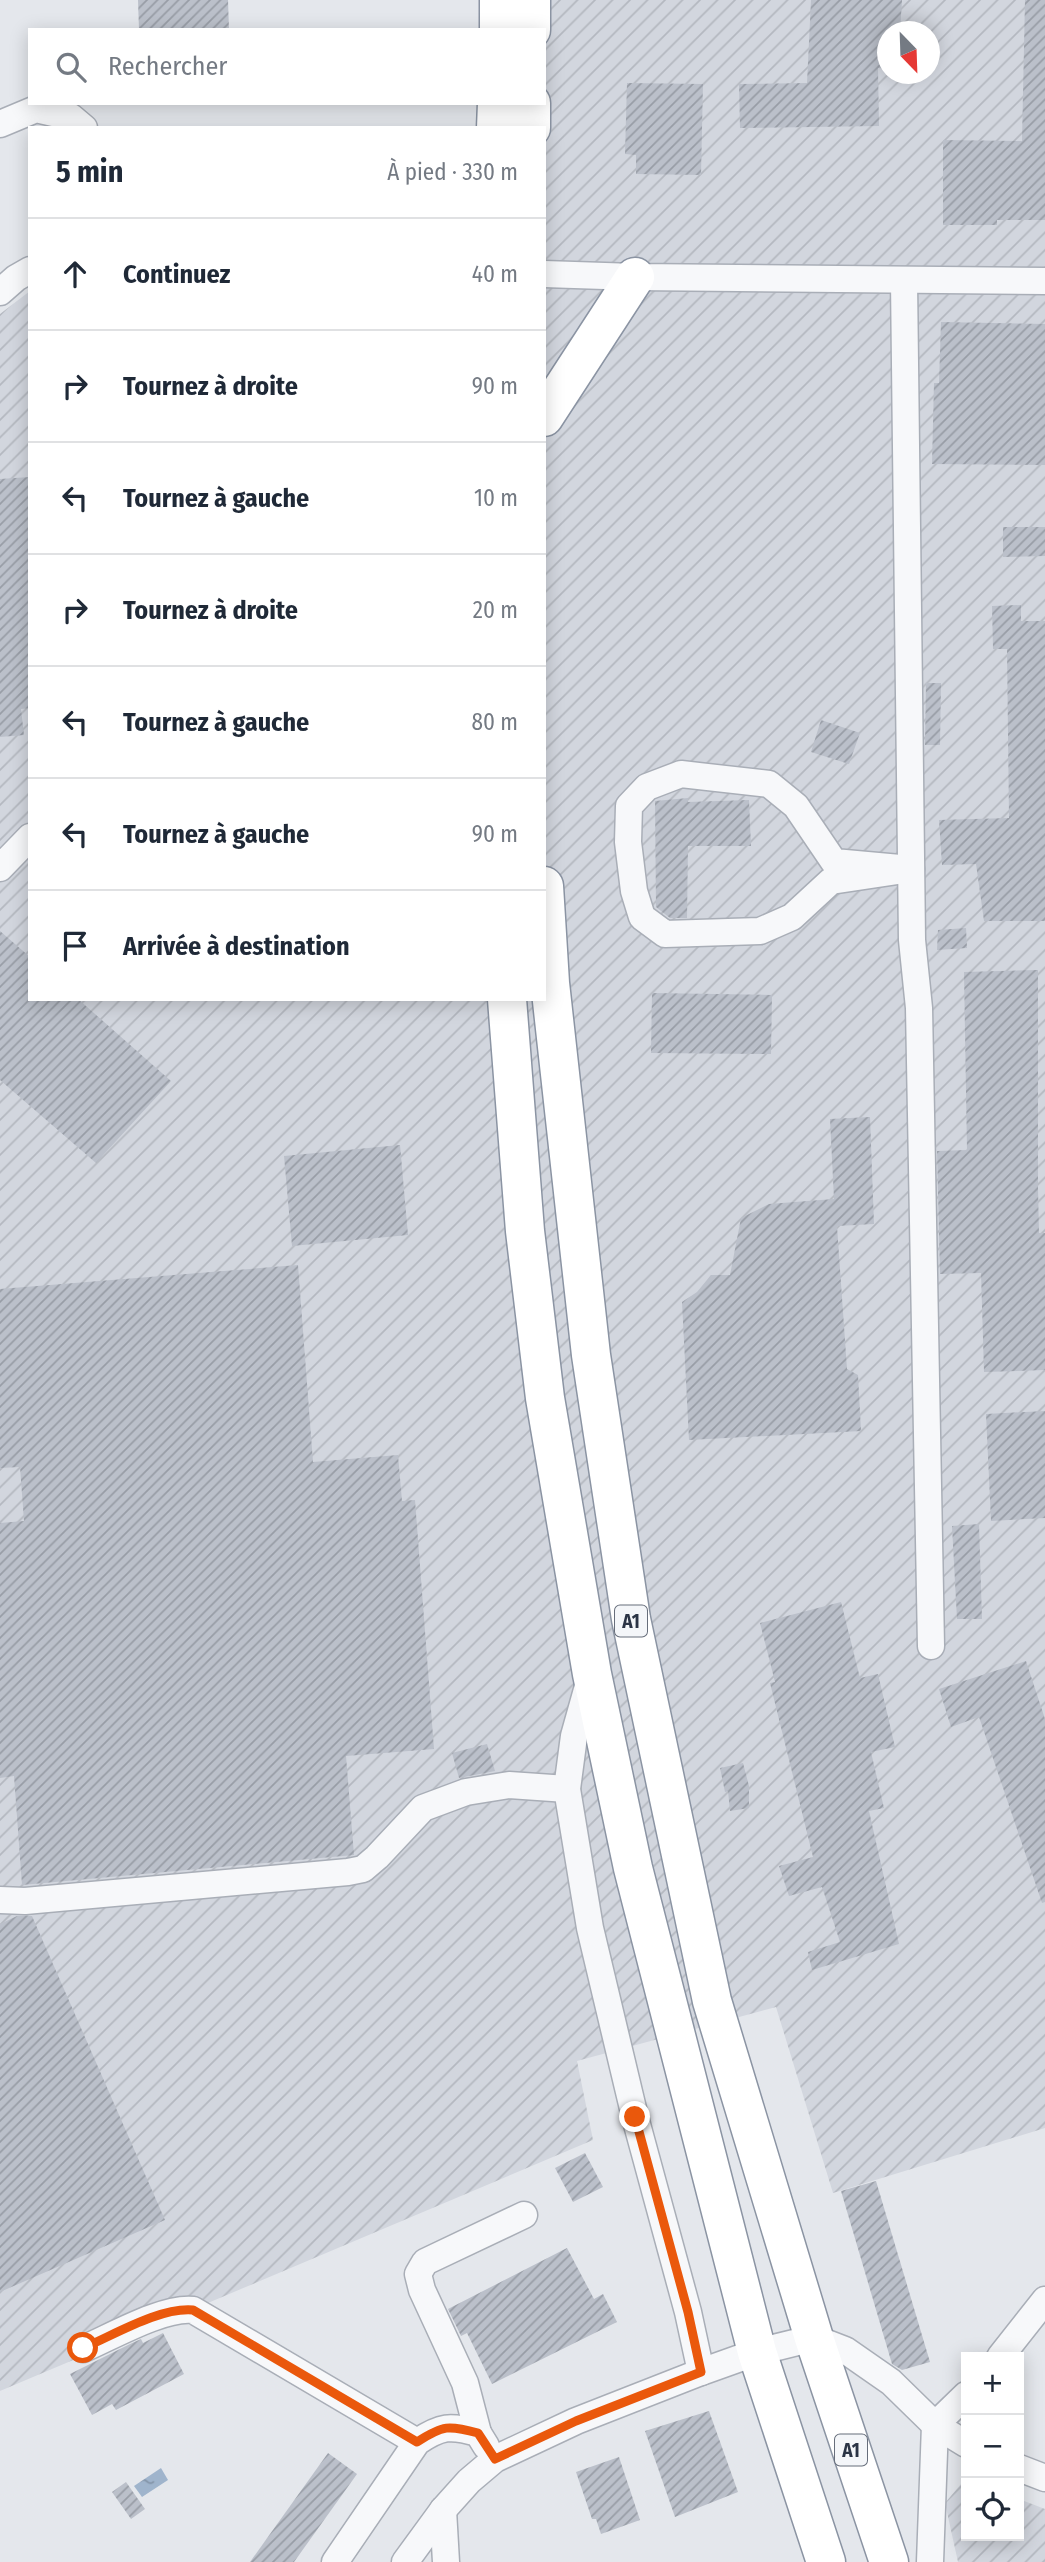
<!DOCTYPE html>
<html lang="fr">
<meta charset="utf-8">
<style>
body{margin:0;font-family:"Fira Sans Condensed",sans-serif;background:#f2f2f3;color:#1f2937}
.controls{position:absolute;right:21px;bottom:21px;display:grid;overflow:hidden;border-radius:0px;box-shadow:0 4px 18px #0003}
.controls button{width:63px;height:63px;display:grid;place-items:center;padding:0;border:0;border-bottom:2px solid #e0e1e3;background:#fff;color:#1f2937;font:35px sans-serif}
.compass{position:absolute;left:877px;top:21px;width:63px;height:63px;border-radius:50%;background:#fff;box-shadow:0 4px 18px #0003;rotate:157deg}
.stop{position:absolute;width:21px;height:21px;margin:-16px;border:5px solid #ea580c;border-radius:50%;background:#fff}
.stop.end{background:#ea580c;border-color:#fff;box-shadow:0 2px 7px #0008}
.list{margin:0;padding:0;list-style:none}
h2{display:flex;justify-content:space-between;align-items:center;height:91px;margin:0;padding:0 28px;font-size:30px}
h2 small{font-size:23px;font-weight:400;color:#747a83}
.list li{display:grid;grid-template-columns:46px 1fr auto;gap:21px;align-items:center;box-sizing:border-box;height:112px;padding:0 28px;border-top:2px solid #e0e1e3}
.list b{display:block;font-size:26px;white-space:nowrap}
.list em{font-size:23px;font-style:normal;color:#747a83}
.icon{flex:none;width:38px;height:38px;fill:none;stroke:currentColor;stroke-width:2;stroke-linecap:round;stroke-linejoin:round}
.map{position:relative;flex:none;width:1045px;height:2562px;overflow:hidden}
.search{position:absolute;background:#fff;box-shadow:0 4px 18px #0003;left:28px;top:28px;width:518px;height:77px;display:flex;align-items:center;gap:18px;box-sizing:border-box;padding:0 24px;border-radius:0px;color:#747a83;font-size:26px}
.panel{position:absolute;background:#fff;box-shadow:0 4px 18px #0003;left:28px;top:126px;width:518px;height:875px;border-radius:0px}
.map>svg:first-child{display:block}
.industrial{fill:url(#industrial-furrows);fill-rule:evenodd}
.water{fill:url(#water-ripples)}
.building{fill:url(#building-hatch)}
.lines{fill:none;stroke-linecap:round;stroke-linejoin:round}
.minor-casing{stroke:#a9aeb7;stroke-width:29}
.highway-casing{stroke:#8b94a3;stroke-width:41}
.minor{stroke:#f7f8fa;stroke-width:26}
.highway{stroke:#fff;stroke-width:38}
.route{stroke:#ea580c;stroke-width:9}
.labels{text-anchor:middle;stroke-width:7;stroke-linejoin:round;paint-order:stroke}
.shield{fill:#f4f6f9;stroke:#676e7b;stroke-width:2}
.shield-label{font-size:19px;font-weight:bold;fill:#2b3445}
</style>
<div class="map">
<svg width="1045" height="2562" viewBox="0 0 1045 2562">
<defs>
<pattern id="industrial-furrows" width="10" height="10" patternUnits="userSpaceOnUse" patternTransform="scale(1.75)"><rect width="10" height="10" fill="#d2d6de"/><path d="M-1 1l2-2M0 10L10 0M9 11l2-2" fill="none" stroke="#b4b8c0"/></pattern>
<pattern id="water-ripples" width="26" height="14" patternUnits="userSpaceOnUse" patternTransform="scale(1.75)"><rect width="26" height="14" fill="#9fb4cc"/><path d="M2 4q2-2 4 0t4 0M15 11q2-2 4 0t4 0" fill="none" stroke="#8293a7"/></pattern>
<pattern id="building-hatch" width="6" height="6" patternUnits="userSpaceOnUse" patternTransform="scale(1.75)"><rect width="6" height="6" fill="#bbc0ca"/><path d="M-1 1l2-2M0 6l6-6M5 7l2-2" fill="none" stroke="#989da6"/></pattern>
</defs>
<rect width="100%" height="100%" fill="#e4e7ec"/>
<g class="industrial">
<path d="M481,0H1045V2128L833,2193L776,2007L577,2061L593,2140L0,2391V314L30,291V999H544V30ZM888,32H930V74H888Z"/>
<polygon points="966,2478 966,2536 1019,2536 1019,2499 1045,2509 1045,2562 958,2562 945,2503"/>
</g>
<polygon class="water" points="161,2468 168,2480 142,2497 134,2486"/>
<g class="building">
<polygon points="138,0 228,0 229,30 139,30"/>
<polygon points="811,0 902,0 900,32 887,32 887,69 878,68 879,126 740,128 739,84 807,83"/>
<polygon points="1025,0 1045,0 1045,220 997,220 997,225 943,225 943,140 1022,141"/>
<polygon points="627,83 703,84 701,175 636,174 636,155 625,154"/>
<polygon points="941,322 1045,324 1045,465 932,464 934,383 939,383"/>
<polygon points="30,477 30,708 21,709 24,735 0,737 0,479"/>
<polygon points="1003,527 1045,527 1045,556 1003,557"/>
<polygon points="1021,605 1021,621 1045,621 1045,921 984,921 976,864 942,865 939,820 1009,818 1007,649 993,649 992,606"/>
<polygon points="926,683 941,683 940,745 925,745"/>
<polygon points="821,720 860,733 849,764 811,752"/>
<polygon points="688,798 688,802 749,800 751,846 688,846 687,918 670,918 656,907 655,801"/>
<polygon points="966,928 967,948 937,950 938,930"/>
<polygon points="0,931 30,957 30,999 78,999 171,1081 96,1163 0,1080"/>
<polygon points="1038,970 1038,1189 1039,1233 1045,1233 1045,1370 984,1372 981,1273 940,1274 937,1151 967,1150 964,972"/>
<polygon points="652,993 772,995 771,1054 651,1053"/>
<polygon points="870,1117 874,1224 837,1226 847,1369 858,1375 861,1431 689,1440 682,1302 697,1292 711,1275 730,1275 741,1218 769,1204 834,1199 830,1119"/>
<polygon points="400,1145 408,1235 292,1246 284,1156"/>
<polygon points="298,1265 313,1462 398,1455 402,1501 415,1500 434,1749 346,1756 354,1855 22,1885 14,1776 0,1778 0,1523 24,1521 20,1467 0,1468 0,1289"/>
<polygon points="1045,1411 1045,1518 991,1521 986,1414"/>
<polygon points="979,1524 982,1619 957,1619 952,1526"/>
<polygon points="841,1602 860,1678 878,1674 895,1747 871,1752 884,1808 869,1811 899,1944 812,1970 808,1952 840,1942 822,1887 789,1896 779,1866 813,1857 770,1683 775,1682 760,1623"/>
<polygon points="1026,1661 1045,1719 1045,1902 1042,1903 979,1717 951,1727 939,1689"/>
<polygon points="487,1744 495,1771 459,1778 452,1753"/>
<polygon points="743,1763 749,1786 749,1808 730,1811 728,1791 725,1792 720,1768"/>
<polygon points="17,1916 32,1916 165,2220 0,2292 0,1924"/>
<polygon points="585,2153 603,2187 573,2202 555,2168"/>
<polygon points="876,2181 930,2362 902,2370 892,2364 841,2191"/>
<polygon points="567,2248 594,2299 603,2294 617,2322 492,2384 467,2333 461,2336 448,2309"/>
<polygon points="163,2333 184,2374 116,2410 112,2404 92,2415 70,2374 130,2344 141,2339 143,2343"/>
<polygon points="709,2411 738,2492 675,2517 645,2431"/>
<polygon points="328,2453 357,2474 294,2562 250,2562"/>
<polygon points="619,2457 640,2520 601,2534 596,2519 592,2519 576,2472"/>
<polygon points="126,2482 145,2509 131,2519 112,2492"/>
</g>
<g class="lines">
<defs>
<g id="minor">
<polyline points="0,124 36,109 71,117 84,128"/>
<polyline points="544,274 635,277 1045,281"/>
<polyline points="904,281 912,940 919,1008 931,1646"/>
<polyline points="0,292 16,278 30,270"/>
<polygon points="681,774 769,784 796,806 834,862 911,869 831,881 792,917 760,931 665,934 642,917 634,891 628,842 629,806 647,787"/>
<polyline points="0,868 30,837"/>
<polyline points="590,1679 574,1736 567,1789 590,1928 635,2117 688,2312 701,2372"/>
<polyline points="0,1900 25,1901 348,1872 363,1869 377,1857 423,1808 466,1792 509,1785 567,1789"/>
<path d="M83,2349C113,2336 163,2307 193,2310L417,2442"/>
<polyline points="1000,2357 1045,2300"/>
<polyline points="478,2433 465,2383 422,2290 418,2274 425,2262 524,2215"/>
<polyline points="1019,2468 1045,2478"/>
<polyline points="443,2510 446,2562"/>
<path d="M335,2562L417,2442C441,2426 450,2425 478,2433L486,2446"/>
<polyline points="405,2562 443,2510 469,2481 495,2459 576,2421 701,2372 757,2352 814,2338 845,2350 891,2382 935,2425 966,2444"/>
<polyline points="930,2562 935,2425 966,2395"/>
</g>
<g id="highway">
<polyline points="499,30 499,0"/>
<polyline points="531,30 531,0"/>
<polyline points="496,128 497,103"/>
<polyline points="531,128 531,103"/>
<polyline points="544,417 635,277"/>
<polyline points="544,886 550,983 591,1355 631,1619 712,2001 814,2338 889,2562"/>
<polyline points="507,999 525,1231 545,1398 592,1674 633,1868 757,2352 826,2562"/>
</g>
</defs>
<use href="#minor" class="minor-casing"/>
<use href="#highway" class="highway-casing"/>
<use href="#minor" class="minor"/>
<use href="#highway" class="highway"/>
</g>
<g class="lines">
<path class="route" d="M83,2348C114,2335 160,2307 193,2310L417,2442C443,2425 449,2425 478,2433L495,2459L576,2421L701,2372L688,2312L635,2117"/>
</g>
<g class="labels">
<g class="shield">
<rect x="615" y="1605.5" width="32" height="31" rx="5"/>
<rect x="835" y="2434.5" width="32" height="31" rx="5"/>
</g>
<g class="shield-label">
<text x="631" y="1628">A1</text>
<text x="851" y="2457">A1</text>
</g>
</g>
</svg>
<div class="controls">
<button>+</button>
<button>−</button>
<button><svg class="icon" aria-label="locate" viewBox="0 0 24 24"><circle cx="12" cy="12" r="6"/><path d="M12 2v4M12 18v4M2 12h4M18 12h4"/></svg></button>
</div>
<svg class="compass" viewBox="-18 -18 36 36"><path d="M0-13l5 13h-10z" fill="#e53935"/><path d="M0 13l5-13h-10z" fill="#747a83"/></svg>
<div class="stop" style="left:83px;top:2348px"></div>
<div class="stop end" style="left:635px;top:2117px"></div>
<div class="search"><svg class="icon" aria-label="search" viewBox="0 0 24 24"><circle cx="10" cy="10" r="6"/><path d="M15 15l6 6"/></svg>Rechercher</div>
<section class="panel">
<h2>5 min<small>À pied · 330 m</small></h2>
<ul class="list">
<li><svg class="icon" aria-label="ahead" viewBox="0 0 24 24"><path d="M12 20V5M6 11l6-6 6 6"/></svg><div><b>Continuez</b></div><em>40 m</em></li>
<li><svg class="icon" aria-label="right" viewBox="0 0 24 24"><path d="M7 20v-9h11M14 6l5 5-5 5"/></svg><div><b>Tournez à droite</b></div><em>90 m</em></li>
<li><svg class="icon" aria-label="left" viewBox="0 0 24 24"><path d="M17 20v-9H6M10 6l-5 5 5 5"/></svg><div><b>Tournez à gauche</b></div><em>10 m</em></li>
<li><svg class="icon" aria-label="right" viewBox="0 0 24 24"><path d="M7 20v-9h11M14 6l5 5-5 5"/></svg><div><b>Tournez à droite</b></div><em>20 m</em></li>
<li><svg class="icon" aria-label="left" viewBox="0 0 24 24"><path d="M17 20v-9H6M10 6l-5 5 5 5"/></svg><div><b>Tournez à gauche</b></div><em>80 m</em></li>
<li><svg class="icon" aria-label="left" viewBox="0 0 24 24"><path d="M17 20v-9H6M10 6l-5 5 5 5"/></svg><div><b>Tournez à gauche</b></div><em>90 m</em></li>
<li><svg class="icon" aria-label="arrive" viewBox="0 0 24 24"><path d="M6 21V4h12l-3 4 3 4H6"/></svg><div><b>Arrivée à destination</b></div></li>
</ul>
</section>
</div>
